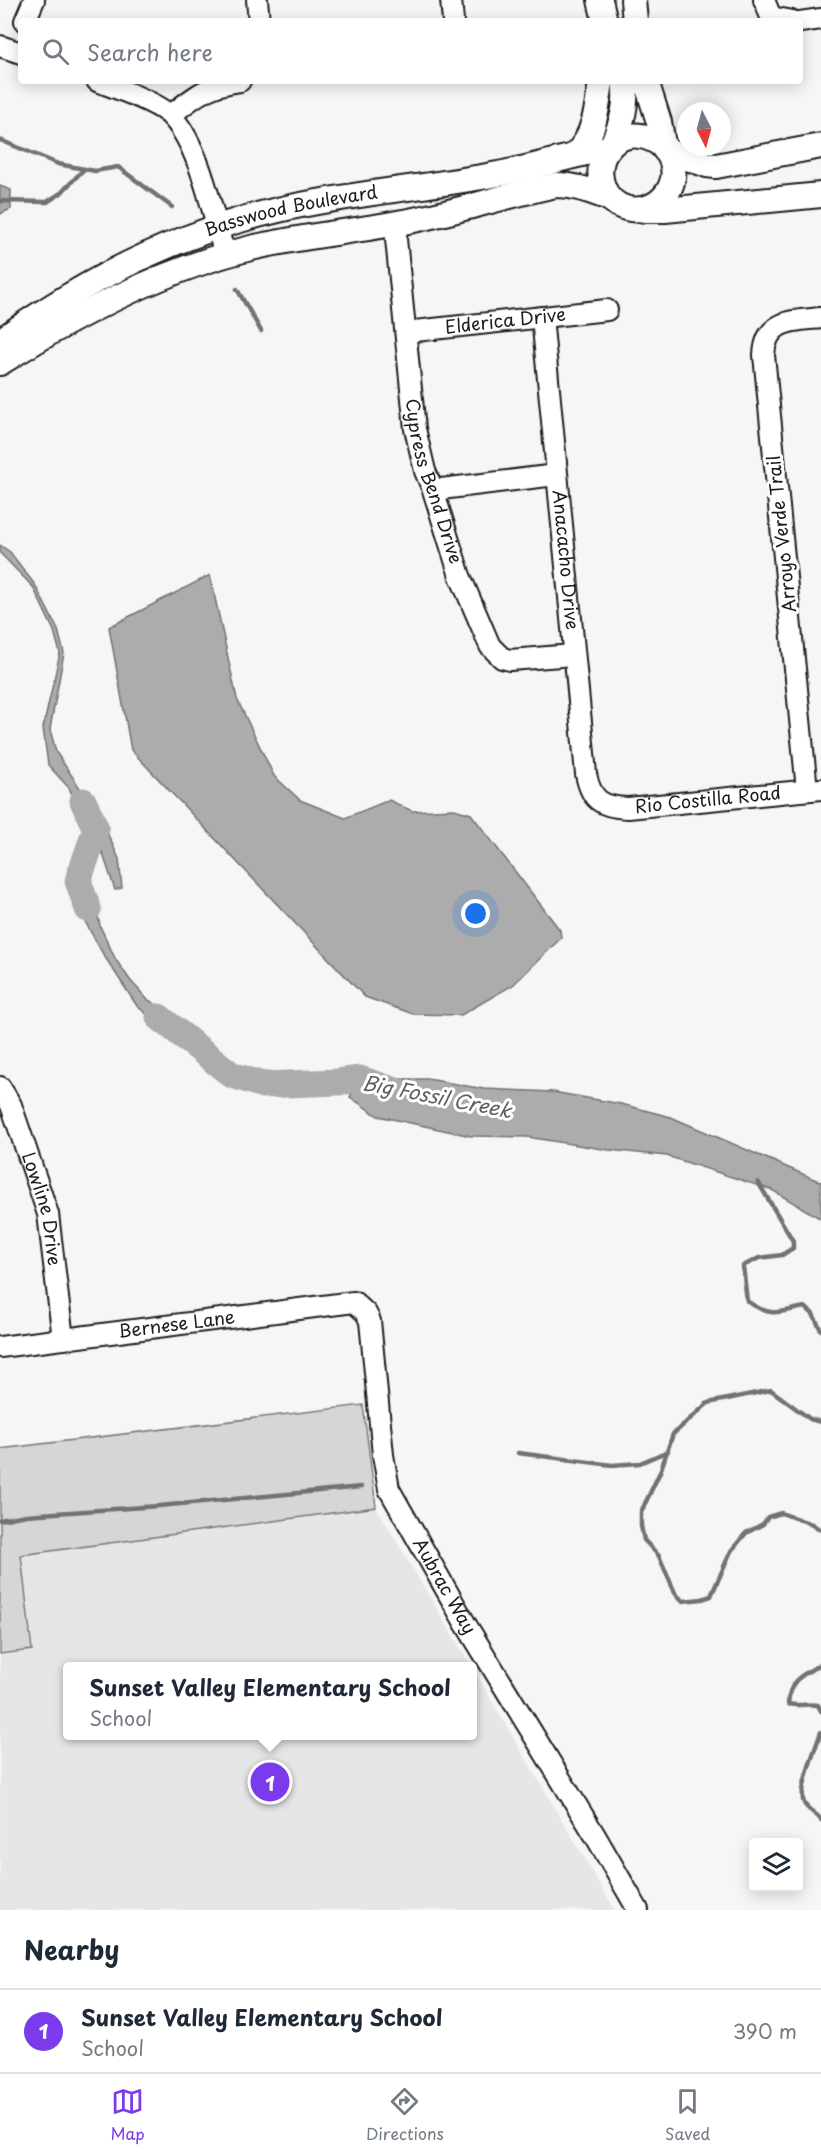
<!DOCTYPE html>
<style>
body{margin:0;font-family:"Playpen Sans",sans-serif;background:#f2f2f3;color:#1f2937}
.controls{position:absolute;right:18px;bottom:18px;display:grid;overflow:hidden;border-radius:6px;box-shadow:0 3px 15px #0003}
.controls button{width:54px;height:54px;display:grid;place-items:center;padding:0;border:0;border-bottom:2px solid #e0e1e3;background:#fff;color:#1f2937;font:30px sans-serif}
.compass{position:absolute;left:677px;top:102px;width:54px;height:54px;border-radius:50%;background:#fff;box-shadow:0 3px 15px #0003;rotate:174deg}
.you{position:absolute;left:476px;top:914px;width:21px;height:21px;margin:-15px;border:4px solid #fff;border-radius:50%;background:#1a73e8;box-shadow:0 0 0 9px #1a73e833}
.badge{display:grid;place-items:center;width:39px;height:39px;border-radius:50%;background:#7c3aed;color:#fff;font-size:20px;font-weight:700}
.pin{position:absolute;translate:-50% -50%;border:3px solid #fff;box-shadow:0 2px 6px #0006}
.popup{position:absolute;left:63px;top:1662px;width:414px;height:78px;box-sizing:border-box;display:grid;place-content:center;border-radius:6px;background:#fff;filter:drop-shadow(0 2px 4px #0005);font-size:20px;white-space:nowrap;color:#747a83}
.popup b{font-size:22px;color:#1f2937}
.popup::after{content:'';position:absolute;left:50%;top:100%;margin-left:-12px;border:12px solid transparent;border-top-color:#fff}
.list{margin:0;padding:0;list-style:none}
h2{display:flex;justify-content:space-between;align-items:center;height:78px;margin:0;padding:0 24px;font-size:26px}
h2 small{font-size:20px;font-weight:400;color:#747a83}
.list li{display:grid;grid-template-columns:39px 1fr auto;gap:18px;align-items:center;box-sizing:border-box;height:84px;padding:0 24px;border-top:2px solid #e0e1e3}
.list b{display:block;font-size:22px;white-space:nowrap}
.list p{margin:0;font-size:20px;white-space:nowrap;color:#747a83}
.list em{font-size:20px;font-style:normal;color:#747a83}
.icon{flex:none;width:33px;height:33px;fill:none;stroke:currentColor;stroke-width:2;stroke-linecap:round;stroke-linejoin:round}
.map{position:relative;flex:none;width:821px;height:1910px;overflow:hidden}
.search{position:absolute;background:#fff;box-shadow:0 3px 15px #0003;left:18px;right:18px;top:18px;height:66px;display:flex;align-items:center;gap:15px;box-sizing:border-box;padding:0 21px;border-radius:6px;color:#747a83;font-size:22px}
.sheet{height:162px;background:#fff}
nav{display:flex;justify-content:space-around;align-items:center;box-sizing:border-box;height:84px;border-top:2px solid #e0e1e3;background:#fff;font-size:16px;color:#747a83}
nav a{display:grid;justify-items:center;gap:3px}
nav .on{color:#7c3aed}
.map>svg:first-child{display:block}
.built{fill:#e6e6e6}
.green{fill:#d6d6d6;stroke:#797979;stroke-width:1.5}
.water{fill:#acacac;stroke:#727272;stroke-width:1.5}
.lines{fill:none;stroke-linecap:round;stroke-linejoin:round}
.stream{stroke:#727272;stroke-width:4.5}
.river{stroke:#acacac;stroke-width:27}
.minor-casing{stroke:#1c1c1c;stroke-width:24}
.major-casing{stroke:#1c1c1c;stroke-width:28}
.minor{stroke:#fff;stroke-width:20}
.major{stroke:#fff;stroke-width:24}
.labels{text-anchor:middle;stroke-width:6;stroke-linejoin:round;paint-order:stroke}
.street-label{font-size:18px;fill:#1c1c1c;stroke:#fff}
.water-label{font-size:20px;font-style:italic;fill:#5d5d5d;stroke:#fff}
</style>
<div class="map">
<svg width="821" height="1910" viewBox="0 0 821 1910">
<rect width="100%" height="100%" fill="#f6f6f6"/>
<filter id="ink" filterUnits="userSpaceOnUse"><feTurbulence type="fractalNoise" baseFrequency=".0167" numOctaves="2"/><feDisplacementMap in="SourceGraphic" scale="12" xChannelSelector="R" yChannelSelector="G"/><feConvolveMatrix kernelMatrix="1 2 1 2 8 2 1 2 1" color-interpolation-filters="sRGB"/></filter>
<g filter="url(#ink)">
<polygon class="built" points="376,1507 471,1666 68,1666 68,1736 472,1736 473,1669 615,1910 0,1910 0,1654 32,1650 21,1555"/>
<polygon class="green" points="363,1405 376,1507 21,1555 32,1650 0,1654 0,1449"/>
<g class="water">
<polygon points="0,186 11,190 11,209 0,214"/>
<polygon points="0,545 10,552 35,585 58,630 64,653 50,729 56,752 102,821 119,859 122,888 115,890 98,839 81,813 69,788 48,765 43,728 60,653 54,631 33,587 0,553"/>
<polygon points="210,575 237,699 274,776 300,800 345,818 389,800 412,811 454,809 471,814 560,930 561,938 513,985 461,1015 413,1014 365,997 131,750 109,627"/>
<polygon points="76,867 94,895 100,926 116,960 130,980 147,999 166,1011 180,1024 189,1040 181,1042 137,1006 103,954 83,918 71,881"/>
<polygon points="388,1079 428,1079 484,1089 553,1092 621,1104 671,1117 821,1182 821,1219 772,1190 667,1156 609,1150 527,1137 471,1136 378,1116 350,1097 355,1088"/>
</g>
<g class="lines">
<g class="stream">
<polyline points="0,140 58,164 95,171 118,167 172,207"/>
<polyline points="0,201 47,202 61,193 84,169"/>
<polyline points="237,289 261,331"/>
<path d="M758,1182L793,1241V1248L782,1255L759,1258L743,1266L747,1301C771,1318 778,1312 805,1307L813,1314L821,1330"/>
<polyline points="821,1422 810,1419 771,1390 708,1403 673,1434 660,1472 641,1512 641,1526 644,1540 659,1556 675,1593 683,1601 702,1599 711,1596 731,1551 746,1533 763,1524 768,1517 781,1513 812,1524 821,1530"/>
<polyline points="518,1453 612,1465 640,1463 668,1451"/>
<polyline points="0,1520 26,1515 159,1506 361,1487"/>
<path d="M821,1664C801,1676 790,1678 788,1704C799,1707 807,1703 818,1705L821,1711"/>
<path d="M821,1732C816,1747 800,1786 803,1800C805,1810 816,1812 821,1820"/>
</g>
<g class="river">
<polyline points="83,801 96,829 78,881 88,909"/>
<polyline points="159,1017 232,1075 263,1085 338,1082 360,1079 405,1094"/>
</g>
<defs>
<g id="minor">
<polyline points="257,0 259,21"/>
<polyline points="451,0 453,21"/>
<polyline points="764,0 771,17 793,21"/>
<polyline points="25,21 34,0"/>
<polyline points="800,22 821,19"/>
<polyline points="0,46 21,53"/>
<path d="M97,81C115,88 160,103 172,117C200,147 213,215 225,255"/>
<path d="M171,115C196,95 208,85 240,81"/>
<path id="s1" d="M397,223L396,239L415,429L425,471L433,490L460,576L490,646L502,658L510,660L573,655"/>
<path id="s2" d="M542,317L586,774C591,800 601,807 628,808L821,789"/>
<path id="s3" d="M406,332L607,310"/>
<polyline points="433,490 556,475"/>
<path d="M807,790L764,355C766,319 793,321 821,318"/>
<path id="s4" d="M0,1087L11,1105L48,1214L63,1339"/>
<path id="s5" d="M0,1347L354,1302L366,1313L370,1321L383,1455L389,1489L465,1623L596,1837L638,1910"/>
</g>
<g id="major">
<polyline points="600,0 605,21"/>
<polyline points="633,0 635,21"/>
<polyline points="646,81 659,122 664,148"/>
<path d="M613,143C622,122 628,105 624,81"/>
<polyline points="665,150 707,165 716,166 821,146"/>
<path d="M575,155C594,138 598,105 601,81"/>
<polyline points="644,210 665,210 821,195"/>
<path id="s6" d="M0,341C84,281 177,233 278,210C351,193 425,188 498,174C536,167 572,155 609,148"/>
<path d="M0,363C77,314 161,270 251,248C301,236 352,232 403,222C455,213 505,195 557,185C575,185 590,191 606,197C611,199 614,202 618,205C635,214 656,209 667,193C673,184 675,172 672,162C669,152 661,143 651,139C612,123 585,167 610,199"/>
</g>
</defs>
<use href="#minor" class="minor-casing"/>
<use href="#major" class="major-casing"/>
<use href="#minor" class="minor"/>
<use href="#major" class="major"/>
</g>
</g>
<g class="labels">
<g class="street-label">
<text dy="6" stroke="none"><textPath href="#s6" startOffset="322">Basswood Boulevard</textPath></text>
<text dy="6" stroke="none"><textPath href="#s3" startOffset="100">Elderica Drive</textPath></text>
<text dy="6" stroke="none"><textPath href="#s1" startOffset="262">Cypress Bend Drive</textPath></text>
<text transform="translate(782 534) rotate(-96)" y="6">Arroyo Verde Trail</text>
<text dy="6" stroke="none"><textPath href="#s2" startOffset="244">Anacacho Drive</textPath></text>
<text dy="6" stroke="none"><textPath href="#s2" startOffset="600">Rio Costilla Road</textPath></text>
<text dy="6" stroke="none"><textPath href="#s4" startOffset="130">Lowline Drive</textPath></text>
<text dy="6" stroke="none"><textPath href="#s5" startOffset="178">Bernese Lane</textPath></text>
<text dy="6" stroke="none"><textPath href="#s5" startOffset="663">Aubrac Way</textPath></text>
</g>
<g class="water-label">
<text transform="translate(437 1097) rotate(11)" y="7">Big Fossil Creek</text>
</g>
</g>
</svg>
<div class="controls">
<button><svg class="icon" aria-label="layers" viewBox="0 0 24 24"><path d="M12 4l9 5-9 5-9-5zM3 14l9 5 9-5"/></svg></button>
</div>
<svg class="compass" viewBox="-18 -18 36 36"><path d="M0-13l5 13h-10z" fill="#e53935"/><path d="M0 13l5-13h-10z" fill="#747a83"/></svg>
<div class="you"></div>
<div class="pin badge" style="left:270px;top:1782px">1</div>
<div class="popup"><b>Sunset Valley Elementary School</b>School</div>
<div class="search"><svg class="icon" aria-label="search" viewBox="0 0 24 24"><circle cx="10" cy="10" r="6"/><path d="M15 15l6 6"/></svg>Search here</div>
</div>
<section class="sheet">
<h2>Nearby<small></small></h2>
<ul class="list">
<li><span class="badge">1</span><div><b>Sunset Valley Elementary School</b><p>School</p></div><em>390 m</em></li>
</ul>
</section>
<nav>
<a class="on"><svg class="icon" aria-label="map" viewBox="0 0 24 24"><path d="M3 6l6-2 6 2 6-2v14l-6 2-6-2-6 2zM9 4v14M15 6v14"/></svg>Map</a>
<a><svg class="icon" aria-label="directions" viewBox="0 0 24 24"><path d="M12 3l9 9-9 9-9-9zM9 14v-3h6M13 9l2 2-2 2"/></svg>Directions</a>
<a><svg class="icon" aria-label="saved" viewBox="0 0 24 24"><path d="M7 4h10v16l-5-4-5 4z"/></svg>Saved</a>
</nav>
